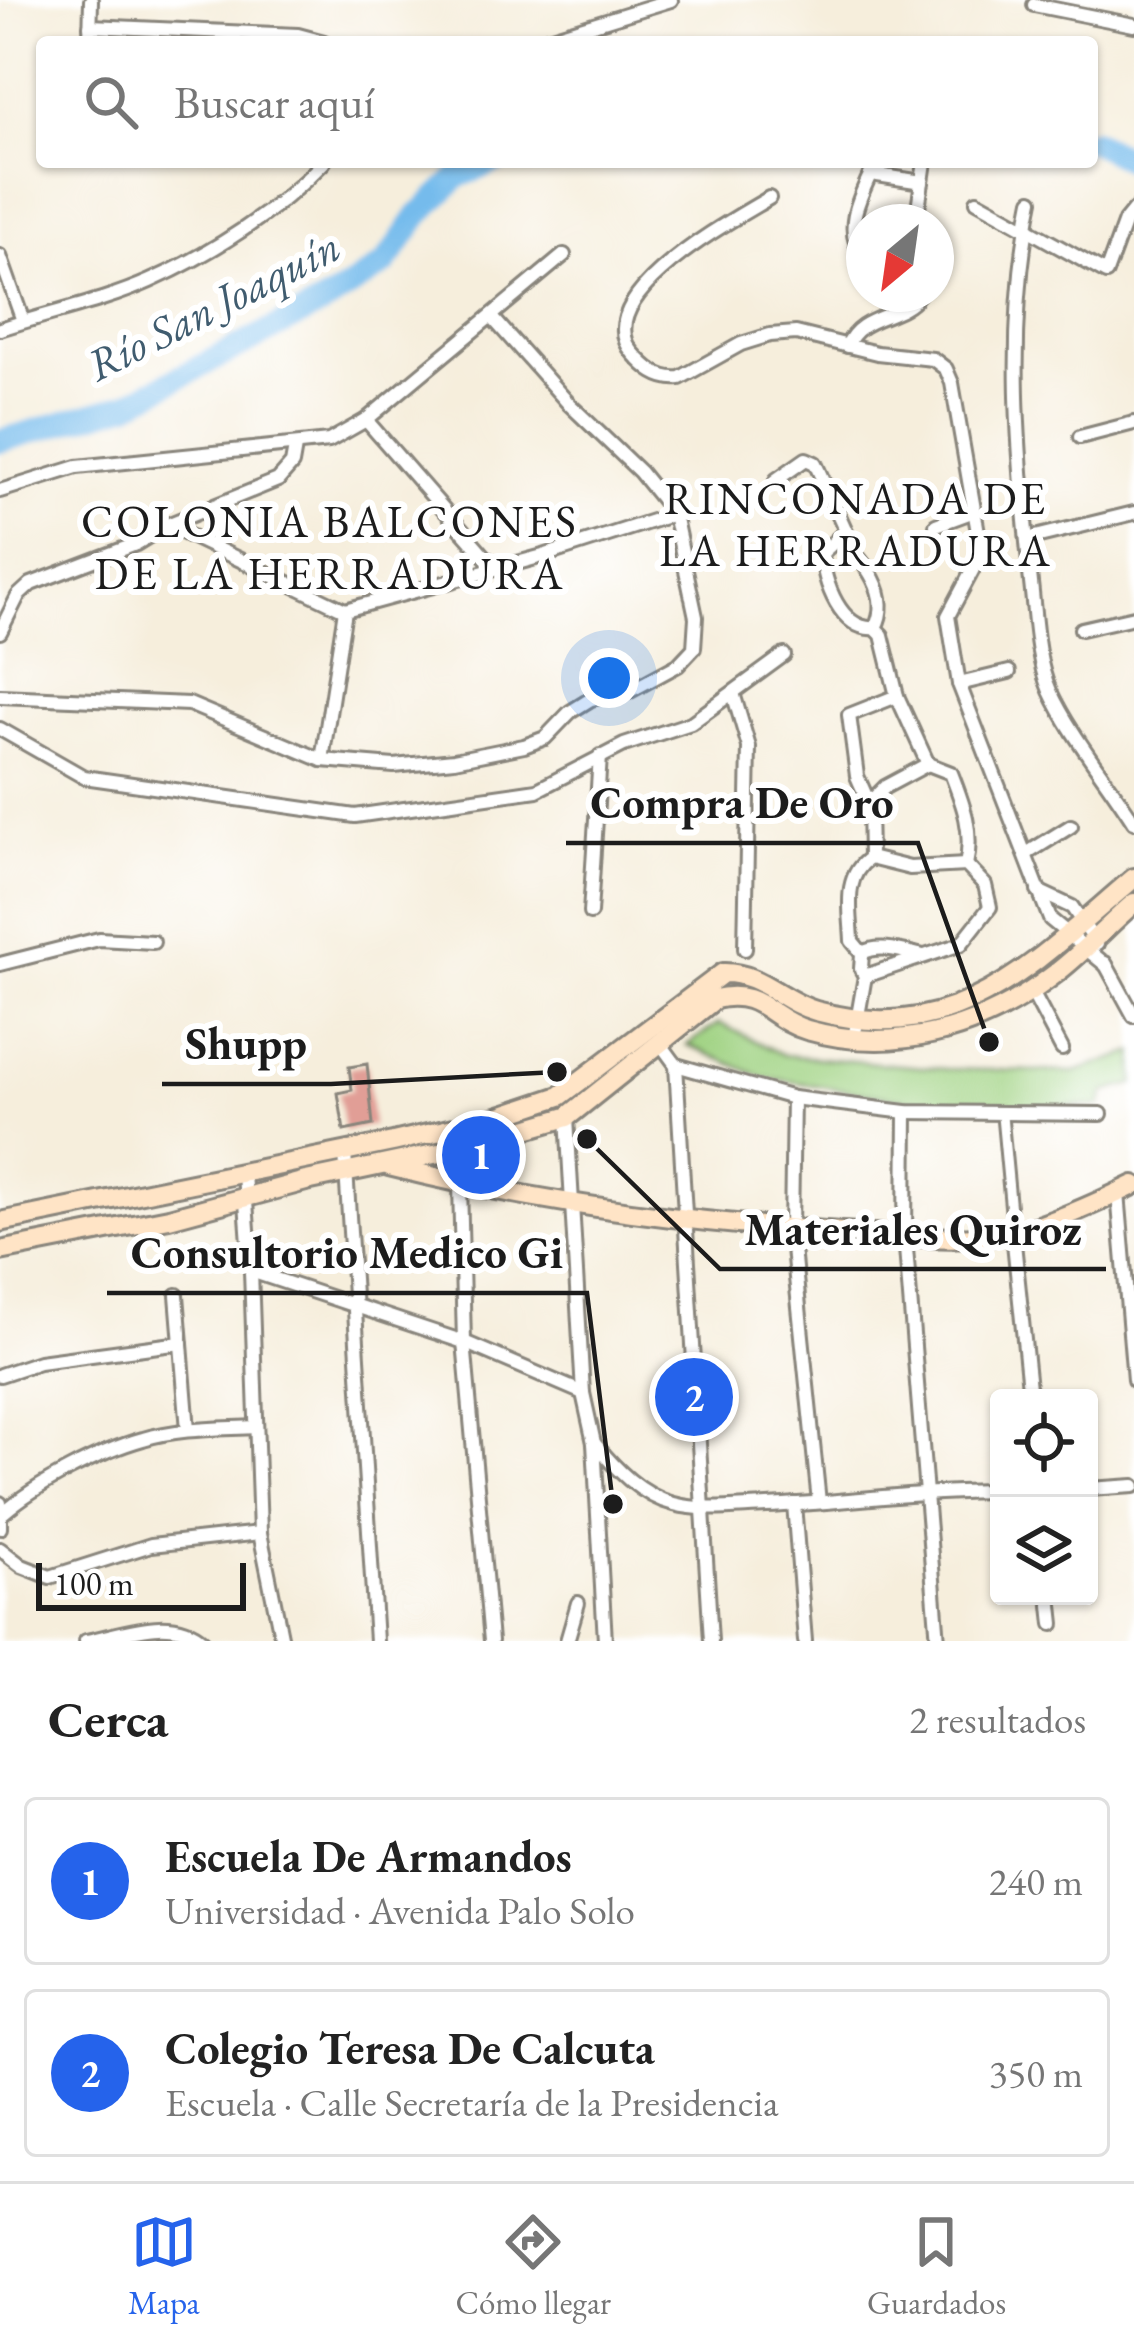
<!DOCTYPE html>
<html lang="es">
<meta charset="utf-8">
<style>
body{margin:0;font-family:"EB Garamond",serif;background:#f2f2f2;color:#222}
.controls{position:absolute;right:36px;bottom:36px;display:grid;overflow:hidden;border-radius:12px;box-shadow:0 3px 9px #0004}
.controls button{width:108px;height:108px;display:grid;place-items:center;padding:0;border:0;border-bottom:3px solid #e0e0e0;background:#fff;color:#222;font:60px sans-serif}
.compass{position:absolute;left:846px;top:204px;width:108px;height:108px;border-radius:50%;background:#fff;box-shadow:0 3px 9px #0004;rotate:209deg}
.scale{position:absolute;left:36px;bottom:30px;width:210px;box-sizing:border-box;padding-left:12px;border:6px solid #1c1c1c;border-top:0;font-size:33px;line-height:42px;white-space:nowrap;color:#1c1c1c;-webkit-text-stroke:9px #fff;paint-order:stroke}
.you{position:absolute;left:609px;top:678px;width:42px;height:42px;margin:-30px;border:9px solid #fff;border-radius:50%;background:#1a73e8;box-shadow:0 0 0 18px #1a73e833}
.badge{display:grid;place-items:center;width:78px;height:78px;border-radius:50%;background:#2563eb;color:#fff;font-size:39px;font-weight:700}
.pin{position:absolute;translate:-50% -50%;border:6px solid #fff;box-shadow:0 3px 12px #0006}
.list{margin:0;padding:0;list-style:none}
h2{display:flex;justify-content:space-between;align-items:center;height:156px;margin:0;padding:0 48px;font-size:51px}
h2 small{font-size:39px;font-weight:400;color:#767676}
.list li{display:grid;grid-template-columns:78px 1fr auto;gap:36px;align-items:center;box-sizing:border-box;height:168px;margin:0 24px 24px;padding:0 24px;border:3px solid #e0e0e0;border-radius:12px}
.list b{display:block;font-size:45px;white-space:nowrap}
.list p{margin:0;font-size:39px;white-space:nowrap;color:#767676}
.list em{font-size:39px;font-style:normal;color:#767676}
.icon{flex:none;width:66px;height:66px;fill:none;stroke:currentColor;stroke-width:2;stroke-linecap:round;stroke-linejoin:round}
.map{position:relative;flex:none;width:1134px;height:1641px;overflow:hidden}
.search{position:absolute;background:#fff;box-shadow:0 3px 9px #0004;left:36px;right:36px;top:36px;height:132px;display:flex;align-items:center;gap:30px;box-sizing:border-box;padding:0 42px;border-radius:12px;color:#767676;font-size:45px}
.sheet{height:540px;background:#fff}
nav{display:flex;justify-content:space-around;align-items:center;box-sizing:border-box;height:168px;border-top:3px solid #e0e0e0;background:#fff;font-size:33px;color:#767676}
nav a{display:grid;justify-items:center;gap:6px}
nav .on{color:#2563eb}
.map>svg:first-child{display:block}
.grass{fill:#9fd281;stroke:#5e774e;stroke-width:3}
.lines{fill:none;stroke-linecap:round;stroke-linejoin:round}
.river{stroke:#75bbec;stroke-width:24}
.building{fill:#e19e96}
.pedestrian-casing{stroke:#89857c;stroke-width:15}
.minor-casing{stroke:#89857c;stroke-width:18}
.secondary-casing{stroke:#89857c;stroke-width:24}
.pedestrian{stroke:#fff;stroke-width:9}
.minor{stroke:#fff;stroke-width:12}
.secondary{stroke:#ffe4c6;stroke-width:18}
.labels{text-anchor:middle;stroke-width:12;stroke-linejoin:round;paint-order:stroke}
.water-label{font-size:45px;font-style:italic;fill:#405c6f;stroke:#fff}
.neighbourhood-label{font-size:45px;letter-spacing:3px;fill:#1c1c1c;stroke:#fff}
.leader{fill:none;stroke:#1c1c1c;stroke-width:4.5}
.callout-dot{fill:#1c1c1c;stroke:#fff;stroke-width:4.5}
.callout-label{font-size:45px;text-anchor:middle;font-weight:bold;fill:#1c1c1c;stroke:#fff;stroke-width:12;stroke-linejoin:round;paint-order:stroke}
</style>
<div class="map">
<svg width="1134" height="1641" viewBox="0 0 1134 1641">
<rect width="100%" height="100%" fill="#fff"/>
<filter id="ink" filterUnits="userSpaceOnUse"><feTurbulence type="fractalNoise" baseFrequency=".00833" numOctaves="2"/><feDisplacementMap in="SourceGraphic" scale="24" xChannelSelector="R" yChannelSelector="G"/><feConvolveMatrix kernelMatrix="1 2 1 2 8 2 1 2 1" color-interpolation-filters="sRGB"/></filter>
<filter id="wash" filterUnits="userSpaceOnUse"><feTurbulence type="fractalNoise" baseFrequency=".004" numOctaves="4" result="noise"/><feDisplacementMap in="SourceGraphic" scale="48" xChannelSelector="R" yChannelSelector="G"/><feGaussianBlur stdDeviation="2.7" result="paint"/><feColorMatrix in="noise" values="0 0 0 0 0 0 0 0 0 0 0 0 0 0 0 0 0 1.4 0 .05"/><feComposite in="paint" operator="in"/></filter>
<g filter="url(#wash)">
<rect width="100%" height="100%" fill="#f6eedc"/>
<polygon class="grass" points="719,1023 784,1055 946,1069 1075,1072 1134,1052 1134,1084 1105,1092 1100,1106 1007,1107 910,1100 762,1077 687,1045"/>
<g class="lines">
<g class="river">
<polyline points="1092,141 1134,162"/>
<polyline points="0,441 127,404 330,300 385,264 419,215 459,176 495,162"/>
</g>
</g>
<g id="blocks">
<polygon class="building" points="367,1064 373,1125 344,1131 338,1093 352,1090 349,1067"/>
</g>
</g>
<g filter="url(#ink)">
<use href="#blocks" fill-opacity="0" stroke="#89857c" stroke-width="3"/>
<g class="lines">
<defs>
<g id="pedestrian">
<polyline points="1002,1116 1013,1233"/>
<polyline points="458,1149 460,1184"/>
</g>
<g id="minor">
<polyline points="1034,5 1134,25"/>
<polyline points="90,26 298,35 324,42"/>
<polyline points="90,42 91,0"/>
<polyline points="535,42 671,0"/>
<polyline points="871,174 922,182"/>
<path d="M769,198C733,220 587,297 633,353C646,368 659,380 680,378L741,344L770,335L796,333L877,353L933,359L946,369L952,383L979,538V558L948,616L959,684L1050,919L1106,965"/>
<path d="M1032,200C1006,324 1018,457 1031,583C1035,617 1036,659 1050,691C1069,733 1109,782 1134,822"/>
<polyline points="977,201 1106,273 1125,221 1134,210"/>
<polyline points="918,208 925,162"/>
<polyline points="0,256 23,321"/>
<path d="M864,257C840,228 863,191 876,162"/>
<path d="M0,329C49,313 103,302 150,281C213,253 276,212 324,162"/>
<path d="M847,346C860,313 901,320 919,294"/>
<polyline points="366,420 495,568"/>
<polyline points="1080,437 1134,423"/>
<path d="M776,480L806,459L815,463L846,531L822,553C823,582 841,631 875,628L882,635L897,696L928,764"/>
<polyline points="0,491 77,467 329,441 366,420 564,255"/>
<polyline points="167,525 345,610 543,556 674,514"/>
<polyline points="936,525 974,511"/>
<path d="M840,538C864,561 893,594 875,628"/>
<polyline points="1027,539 1134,513"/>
<polyline points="1081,629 1134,617"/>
<polyline points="0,632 18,596 31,584 136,544 167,525 278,480 292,464 295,447"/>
<polyline points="959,684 1009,672"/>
<polyline points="733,693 749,747 745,949"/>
<polyline points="0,696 189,704 322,760 394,766 454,760 524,746 545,738 570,712 591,699 630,691 678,665 694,648 696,617 674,514 640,472 569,404 491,316"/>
<polyline points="0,729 84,777 355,816 537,790 624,745 691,723 784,655"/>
<polyline points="322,760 345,610"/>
<path d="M928,764L951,773C963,804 974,831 966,865"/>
<polyline points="869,803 857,776 849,715 897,696"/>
<polyline points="1026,854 1071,826"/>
<polyline points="1038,891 1072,907 1097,944"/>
<polyline points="590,913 600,756"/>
<path d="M862,953L852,941C851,911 842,876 870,858"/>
<path d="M862,953C880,943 905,952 923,956"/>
<polyline points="1105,963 1134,1016"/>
<polyline points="0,964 99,939 153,942"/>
<polyline points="865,976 961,944 990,907 985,885 966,865 910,868 870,858 869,803 885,787 928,764"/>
<polyline points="1032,992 1062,1049"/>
<polyline points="854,1039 865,976 861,969 862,953"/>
<polyline points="660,1043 676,1065 711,1641"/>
<polyline points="676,1065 793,1098 906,1112 1101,1114"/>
<polyline points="793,1098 791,1229 819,1502"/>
<polyline points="906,1112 905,1236 938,1641"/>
<polyline points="567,1117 583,1393 594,1443 605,1641"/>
<polyline points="345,1153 376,1641"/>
<polyline points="244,1174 251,1271 260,1533 282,1641"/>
<polyline points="460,1184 464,1342 491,1641"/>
<polyline points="1118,1193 1134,1380"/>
<polyline points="1013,1233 1030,1398"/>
<polyline points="251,1271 464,1342 583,1393"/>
<polyline points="177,1295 188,1430"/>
<polyline points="0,1375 39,1362 181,1343"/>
<path d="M594,1443C615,1468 641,1496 674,1504C704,1512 736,1507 767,1506C845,1502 921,1491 999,1491"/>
<polyline points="1089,1489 1134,1486"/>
<polyline points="0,1503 0,1528"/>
<polyline points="794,1504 805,1641"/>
<path d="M3,1513C36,1484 100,1451 143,1439C179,1428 218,1429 255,1427"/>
<polyline points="0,1549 22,1566 50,1577 151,1545 260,1533"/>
<polyline points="1050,1596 1053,1624"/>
<path d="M86,1641C123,1634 173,1613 203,1641"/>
<polyline points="567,1641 578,1603"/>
</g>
<g id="secondary">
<path d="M389,1166C536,1203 690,1223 841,1232C894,1235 953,1242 1006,1234C1041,1229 1101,1201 1134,1185"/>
<path d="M0,1222L393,1142L488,1120L560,1096L723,973C760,972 782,1002 816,1011C958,1049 1034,962 1134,878"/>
<path d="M0,1251L169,1218L306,1181L458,1149L567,1117L715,999C760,988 769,1019 807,1030C894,1055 980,1031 1051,977C1081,955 1106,927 1134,903"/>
</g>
</defs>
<use href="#pedestrian" class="pedestrian-casing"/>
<use href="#minor" class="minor-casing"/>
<use href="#secondary" class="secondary-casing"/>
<use href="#pedestrian" class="pedestrian"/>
<use href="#minor" class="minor"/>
<use href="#secondary" class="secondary"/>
</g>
</g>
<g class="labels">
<g class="water-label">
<text transform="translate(213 305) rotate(-27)" y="16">Río San Joaquín</text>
</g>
<g class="neighbourhood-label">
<text x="856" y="514">RINCONADA DE<tspan x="856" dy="52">LA HERRADURA</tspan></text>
<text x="330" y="537">COLONIA BALCONES<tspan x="330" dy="52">DE LA HERRADURA</tspan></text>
</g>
</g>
<path class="leader" d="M989 1042L918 843H566M557 1072L331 1084H162M587 1139L720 1269H1106M613 1504L587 1293H107"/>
<g class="callout-dot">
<circle cx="989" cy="1042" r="12"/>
<circle cx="557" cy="1072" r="12"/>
<circle cx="587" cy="1139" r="12"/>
<circle cx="613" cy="1504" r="12"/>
</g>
<g class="callout-label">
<text x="742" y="818">Compra De Oro</text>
<text x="246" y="1059">Shupp</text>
<text x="913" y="1245">Materiales Quiroz</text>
<text x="347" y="1268">Consultorio Medico Gi</text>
</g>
</svg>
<div class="controls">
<button><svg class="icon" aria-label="locate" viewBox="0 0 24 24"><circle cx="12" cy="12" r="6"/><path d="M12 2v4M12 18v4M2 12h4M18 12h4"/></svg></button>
<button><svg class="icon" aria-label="layers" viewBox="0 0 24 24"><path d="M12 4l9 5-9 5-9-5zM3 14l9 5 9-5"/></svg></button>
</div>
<svg class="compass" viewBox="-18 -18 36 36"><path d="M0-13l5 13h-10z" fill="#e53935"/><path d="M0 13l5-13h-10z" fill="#767676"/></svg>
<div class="scale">100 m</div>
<div class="you"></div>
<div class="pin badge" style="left:481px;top:1155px">1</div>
<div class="pin badge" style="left:694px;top:1397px">2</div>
<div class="search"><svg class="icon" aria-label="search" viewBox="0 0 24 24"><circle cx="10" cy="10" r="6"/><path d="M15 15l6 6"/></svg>Buscar aquí</div>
</div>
<section class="sheet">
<h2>Cerca<small>2 resultados</small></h2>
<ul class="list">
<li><span class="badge">1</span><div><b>Escuela De Armandos</b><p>Universidad · Avenida Palo Solo</p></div><em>240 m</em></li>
<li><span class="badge">2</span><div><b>Colegio Teresa De Calcuta</b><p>Escuela · Calle Secretaría de la Presidencia</p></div><em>350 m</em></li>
</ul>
</section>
<nav>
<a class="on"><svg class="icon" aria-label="map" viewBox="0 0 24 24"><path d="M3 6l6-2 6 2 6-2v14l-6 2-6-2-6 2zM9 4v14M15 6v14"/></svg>Mapa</a>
<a><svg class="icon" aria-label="directions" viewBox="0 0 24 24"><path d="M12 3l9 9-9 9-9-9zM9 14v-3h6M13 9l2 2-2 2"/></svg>Cómo llegar</a>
<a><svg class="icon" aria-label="saved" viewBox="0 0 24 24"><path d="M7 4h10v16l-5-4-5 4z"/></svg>Guardados</a>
</nav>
